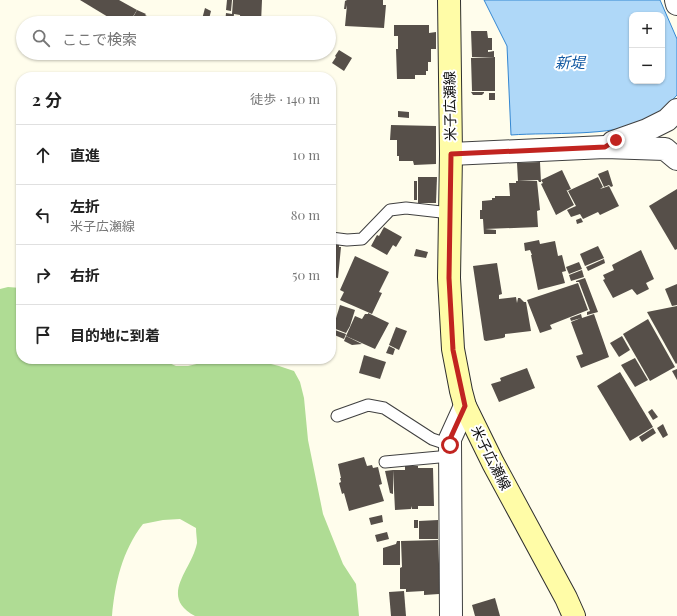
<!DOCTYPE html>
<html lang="ja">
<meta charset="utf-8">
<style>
body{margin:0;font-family:"Playfair Display","Noto Sans JP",serif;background:#f6f6f6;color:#222}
.controls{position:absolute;right:12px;top:12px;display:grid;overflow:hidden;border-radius:8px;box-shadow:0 1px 3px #0004}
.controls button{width:36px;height:36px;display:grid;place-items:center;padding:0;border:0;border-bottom:1px solid #e0e0e0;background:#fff;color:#222;font:20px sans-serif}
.stop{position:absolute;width:12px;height:12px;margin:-9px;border:3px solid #c12420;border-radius:50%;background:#fff}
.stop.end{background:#c12420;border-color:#fff;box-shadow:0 1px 4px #0008}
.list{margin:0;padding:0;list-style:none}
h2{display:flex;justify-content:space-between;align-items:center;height:52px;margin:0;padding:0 16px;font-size:17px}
h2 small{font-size:13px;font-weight:400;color:#767676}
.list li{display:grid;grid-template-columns:26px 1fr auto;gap:12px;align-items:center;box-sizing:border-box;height:60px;padding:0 16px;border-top:1px solid #e0e0e0}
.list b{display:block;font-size:15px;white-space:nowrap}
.list p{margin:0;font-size:13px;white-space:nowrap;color:#767676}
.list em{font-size:13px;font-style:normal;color:#767676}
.icon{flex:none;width:22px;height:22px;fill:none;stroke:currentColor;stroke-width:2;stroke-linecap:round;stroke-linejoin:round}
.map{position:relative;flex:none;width:677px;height:616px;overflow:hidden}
.search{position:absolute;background:#fff;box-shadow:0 1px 3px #0004;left:16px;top:16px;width:320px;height:44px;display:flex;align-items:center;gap:10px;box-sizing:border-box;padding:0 14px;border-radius:22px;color:#767676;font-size:15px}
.panel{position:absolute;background:#fff;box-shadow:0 1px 3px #0004;left:16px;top:72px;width:320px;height:292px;border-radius:16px}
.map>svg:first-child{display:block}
.forest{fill:#afdc94}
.water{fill:#afd8f8;stroke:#3487d2;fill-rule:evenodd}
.building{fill:#564f49}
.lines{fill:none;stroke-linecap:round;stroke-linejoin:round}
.lane-casing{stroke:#404040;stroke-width:13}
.street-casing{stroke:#404040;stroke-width:24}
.secondary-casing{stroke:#2f2f2f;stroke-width:24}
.lane{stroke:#fff;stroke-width:11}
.street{stroke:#fff;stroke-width:22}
.secondary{stroke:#fffca7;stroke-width:22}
.route{stroke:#c12420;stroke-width:5}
.labels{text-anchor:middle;stroke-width:4;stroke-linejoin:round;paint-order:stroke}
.street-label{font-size:14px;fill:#0d0d0d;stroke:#fff}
.water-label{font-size:15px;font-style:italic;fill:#1259a2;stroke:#fff}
</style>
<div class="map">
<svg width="677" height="616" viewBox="0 0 677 616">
<rect width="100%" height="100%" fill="#fffdec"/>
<path class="forest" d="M8,287L21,288V359H160L176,366H188L218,359H251L279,366L294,371L300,382L304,398L308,440L323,514L343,564L356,584L359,616H195C158,596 192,570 197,543C197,539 196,533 196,528L180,519L163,520L143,524C122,551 115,583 112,616H0V289Z"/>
<path class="water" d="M484,0H660L677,39V95C670,103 655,116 646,121C610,137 551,132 511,135L507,46ZM632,15H662V81H632Z"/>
<g class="building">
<polygon points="80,0 119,0 137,10 129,23 118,23"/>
<polygon points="227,0 232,0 231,11 226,10"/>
<polygon points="233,0 262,0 261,23 241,23 240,15 234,14 233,23 225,23 226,13 232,14"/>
<polygon points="347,0 383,0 383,5 386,5 384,28 345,26 347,5 346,9 344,9 345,1"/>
<polygon points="205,8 211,11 208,23 201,23"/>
<polygon points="137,10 146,14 145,15 151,18 149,23 130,23"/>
<polygon points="394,25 429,25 429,33 436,32 436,49 431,49 431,62 428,62 428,71 426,71 426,75 415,75 415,79 397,79 396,49 398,49 398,36 394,36"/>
<polygon points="471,31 487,31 488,38 492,38 492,50 488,50 488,52 494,51 494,57 472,57"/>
<polygon points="339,50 352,58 344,71 332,63 336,57 335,56"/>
<polygon points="495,57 495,91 472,91 471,58"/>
<polygon points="471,92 484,92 484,93 482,95 473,95"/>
<rect x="489" y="93" width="6" height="7"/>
<polygon points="398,111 409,112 409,118 398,117"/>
<polygon points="391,125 436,126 436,164 414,165 413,161 399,161 399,156 397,156 397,140 390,140"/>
<polygon points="540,162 541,182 539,182 538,180 518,181 517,163"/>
<polygon points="562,170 571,189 566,191 567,191 574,205 556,215 541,184 543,183 541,180"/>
<polygon points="608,170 613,186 611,187 609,185 604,187 598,174"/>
<polygon points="418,177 437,177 436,203 418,203"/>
<polygon points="598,177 603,187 600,189 609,186 619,206 600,215 598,212 583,219 580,214 571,217 567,210 576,206 568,191"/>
<rect x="414" y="181" width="3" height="19"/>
<polygon points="516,181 537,181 540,210 537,211 538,227 485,229 496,230 496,234 484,234 483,219 480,219 480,210 482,210 482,201 492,200 492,198 495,198 495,196 510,196 509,183 516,183"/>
<polygon points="677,189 677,249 675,250 649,206"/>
<polygon points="581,218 583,222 577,224 576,220"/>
<polygon points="384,227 402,237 396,247 393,245 387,255 371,246 377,235 379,236"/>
<polygon points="539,240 540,244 555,241 558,256 562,255 566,271 562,272 565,283 538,290 531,255 532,255 530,250 525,251 524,243"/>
<polygon points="331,243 339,244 339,247 341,247 338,278 331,277"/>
<polygon points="598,246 604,258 585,266 580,254"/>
<polygon points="416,249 428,252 426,258 414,256"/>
<polygon points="641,250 654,279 646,283 648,287 639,291 648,287 649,289 637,295 632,289 613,298 603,280 605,279 603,275 614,270 612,265"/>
<polygon points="355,256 389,272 379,292 382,293 372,314 340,300 344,292 340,290"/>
<polygon points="604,259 605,263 588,271 586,267"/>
<polygon points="579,262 582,269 569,274 566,267"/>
<polygon points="497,263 502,294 499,295 499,299 516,297 517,303 518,298 520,298 524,302 526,302 531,331 505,334 505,337 503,338 486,341 484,340 473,266"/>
<polygon points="582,270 584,277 571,281 569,275"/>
<polygon points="585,278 598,312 587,315 587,312 590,311 579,282 576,282 576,281"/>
<polygon points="578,283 588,310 550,325 552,329 540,333 527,300"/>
<polygon points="677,284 677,305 672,306 665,289"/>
<polygon points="340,305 355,310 350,326 346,333 333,328"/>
<polygon points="677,306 677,363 676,364 647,312"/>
<polygon points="368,313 389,323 375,349 346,336 355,316 362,319 365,314 368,314"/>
<polygon points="581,314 582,318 594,314 609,357 581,368 576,356 583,354 571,322 581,318 571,321 570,318"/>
<polygon points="648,319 675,367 650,381 623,334"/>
<polygon points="396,327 407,331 399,350 389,345"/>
<polygon points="332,329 346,334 344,339 332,334"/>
<polygon points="346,336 362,344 352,345 344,341"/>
<polygon points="622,336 630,350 619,357 610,343"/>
<polygon points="389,346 395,349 393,355 386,353"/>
<polygon points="364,355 386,362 380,379 359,373"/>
<polygon points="635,358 648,380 635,387 621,365"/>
<polygon points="527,368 535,388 499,402 491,384 501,381 500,378"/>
<polygon points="677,369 677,380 672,371"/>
<polygon points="620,372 653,427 630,441 597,386"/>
<polygon points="652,409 658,417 653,420 648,412"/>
<polygon points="663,424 668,435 663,438 657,428"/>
<polygon points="653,428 656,433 642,442 639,437"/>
<polygon points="364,457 367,466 372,465 373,468 378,467 382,484 379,485 384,501 349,511 344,493 342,494 339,483 341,482 340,478 341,478 338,464"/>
<polygon points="405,466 418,466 418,468 433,468 434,506 418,506 418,509 412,509 411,506 411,509 395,510 393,470 405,470"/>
<polygon points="393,470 393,494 390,493 385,471"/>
<polygon points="382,515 383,522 371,525 369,518"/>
<rect x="414" y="520" width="4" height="8"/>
<polygon points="438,520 438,539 419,539 419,521"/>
<polygon points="387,532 389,539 377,542 375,535"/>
<polygon points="438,540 440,588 439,594 424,595 424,591 406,592 406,589 400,589 400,568 402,567 401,541"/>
<polygon points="397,541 400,541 400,565 383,565 383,548 396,544"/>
<polygon points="404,591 406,616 391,616 389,592"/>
<polygon points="495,598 500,616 475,616 472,605"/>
</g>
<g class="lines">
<defs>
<g id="lane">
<polyline points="331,238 347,240 362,239 390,210 406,208 450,213"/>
<polyline points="337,416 368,405 384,408 432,439 450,445"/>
<polyline points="385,462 450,456"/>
</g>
<g id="street">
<polyline points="676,0 677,4"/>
<polyline points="613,142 647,130 667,120 677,110"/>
<polyline points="451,154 605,147 665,149 677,159"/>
<polyline points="451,616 450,439 465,406"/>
</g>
<polyline id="secondary" points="449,0 451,154 449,278 453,349 461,391 465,406 493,463 566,598 574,616"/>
</defs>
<use href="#lane" class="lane-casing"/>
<use href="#street" class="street-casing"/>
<use href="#secondary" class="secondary-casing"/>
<use href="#lane" class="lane"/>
<use href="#street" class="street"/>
<use href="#secondary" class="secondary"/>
</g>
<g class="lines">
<polyline class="route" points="450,445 450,439 465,406 453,350 449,278 451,154 605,147 616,140"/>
</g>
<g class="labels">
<g class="street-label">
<text transform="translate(450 106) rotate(-91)" y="5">米子広瀬線</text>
<text transform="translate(491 458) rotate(63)" y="5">米子広瀬線</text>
</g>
<g class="water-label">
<text x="570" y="68">新堤</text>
</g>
</g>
</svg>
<div class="controls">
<button>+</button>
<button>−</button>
</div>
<div class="stop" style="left:450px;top:445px"></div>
<div class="stop end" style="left:616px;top:140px"></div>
<div class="search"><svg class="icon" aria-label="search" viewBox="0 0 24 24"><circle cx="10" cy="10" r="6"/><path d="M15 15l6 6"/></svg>ここで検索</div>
<section class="panel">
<h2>2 分<small>徒歩 · 140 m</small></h2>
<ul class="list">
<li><svg class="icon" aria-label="ahead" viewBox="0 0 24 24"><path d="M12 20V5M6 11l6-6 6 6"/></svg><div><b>直進</b></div><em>10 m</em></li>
<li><svg class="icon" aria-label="left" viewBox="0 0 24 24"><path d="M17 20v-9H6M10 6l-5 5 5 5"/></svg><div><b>左折</b><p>米子広瀬線</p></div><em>80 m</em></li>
<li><svg class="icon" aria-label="right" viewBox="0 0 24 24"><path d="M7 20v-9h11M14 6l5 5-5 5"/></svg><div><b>右折</b></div><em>50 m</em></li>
<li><svg class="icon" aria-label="arrive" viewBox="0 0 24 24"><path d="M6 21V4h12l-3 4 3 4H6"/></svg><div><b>目的地に到着</b></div></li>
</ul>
</section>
</div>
